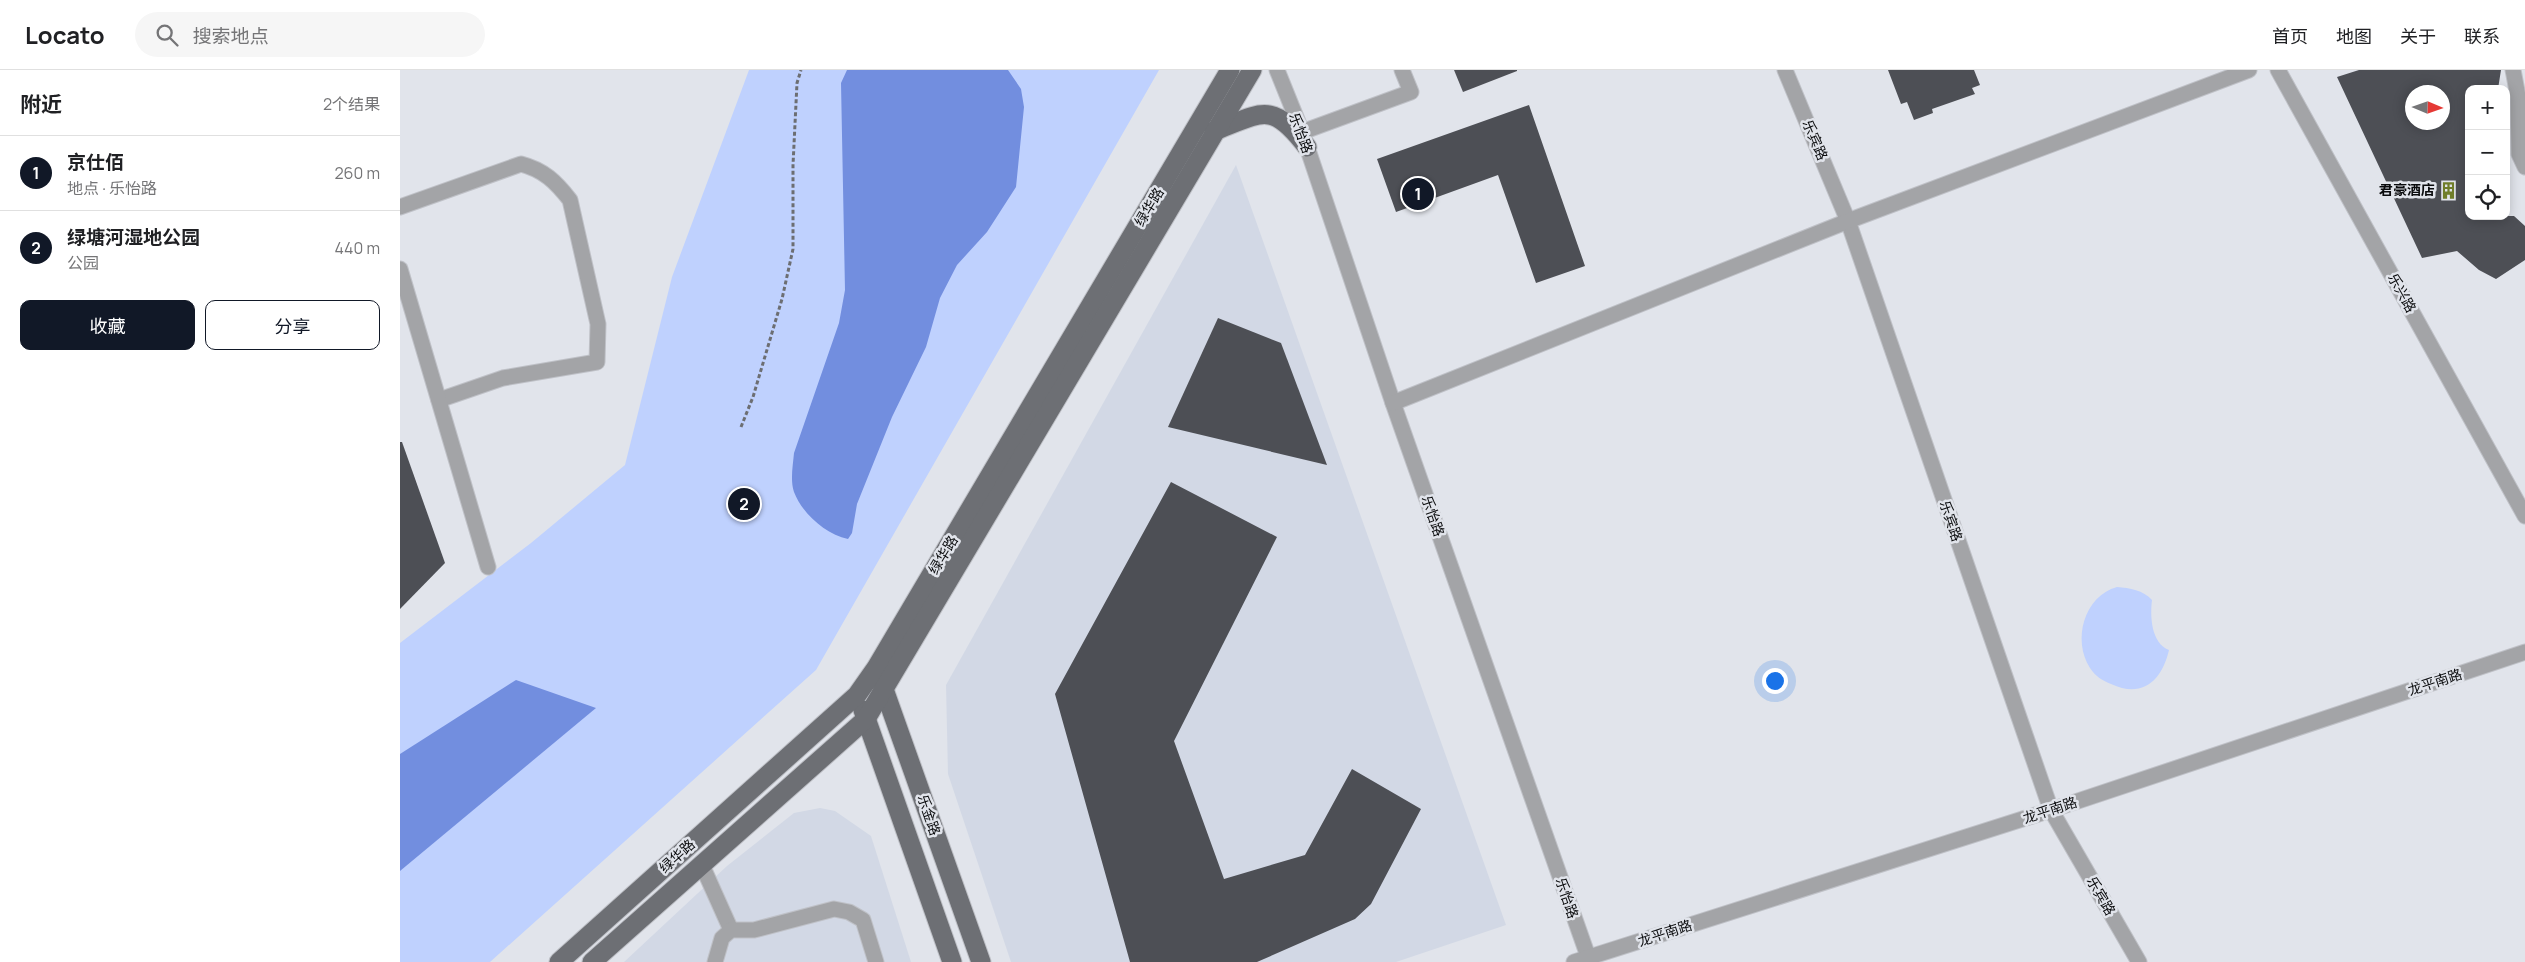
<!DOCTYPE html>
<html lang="zh">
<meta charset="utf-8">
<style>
body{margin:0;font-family:Manrope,"Noto Sans SC",sans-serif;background:#f6f6f6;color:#202124}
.controls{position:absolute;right:15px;top:15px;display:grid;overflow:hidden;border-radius:10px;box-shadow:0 2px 12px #0003}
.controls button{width:45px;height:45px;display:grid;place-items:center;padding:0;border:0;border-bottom:1px solid #e0e0e0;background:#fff;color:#202124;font:25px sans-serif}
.compass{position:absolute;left:2005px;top:15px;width:45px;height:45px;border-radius:50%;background:#fff;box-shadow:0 2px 12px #0003;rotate:92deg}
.you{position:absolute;left:1374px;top:610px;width:18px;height:18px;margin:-12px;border:4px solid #fff;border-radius:50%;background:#1a73e8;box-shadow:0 0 0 8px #1a73e833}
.badge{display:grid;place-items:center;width:32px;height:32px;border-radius:50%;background:#111827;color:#fff;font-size:16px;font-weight:700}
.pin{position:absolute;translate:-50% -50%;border:2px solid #fff;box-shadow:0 1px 5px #0006}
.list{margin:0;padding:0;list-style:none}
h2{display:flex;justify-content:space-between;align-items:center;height:65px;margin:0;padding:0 20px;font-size:21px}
h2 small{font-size:16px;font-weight:400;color:#757577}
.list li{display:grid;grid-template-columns:32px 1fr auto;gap:15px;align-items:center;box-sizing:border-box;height:75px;padding:0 20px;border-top:1px solid #e0e0e0}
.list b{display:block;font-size:19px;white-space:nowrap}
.list p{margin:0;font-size:16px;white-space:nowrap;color:#757577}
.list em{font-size:16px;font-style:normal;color:#757577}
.actions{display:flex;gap:10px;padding:15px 20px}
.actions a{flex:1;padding:11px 0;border:1px solid #111827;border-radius:10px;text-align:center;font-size:18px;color:#111827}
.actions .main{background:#111827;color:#fff}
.icon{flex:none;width:28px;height:28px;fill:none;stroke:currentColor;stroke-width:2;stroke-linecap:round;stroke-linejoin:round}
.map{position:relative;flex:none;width:2125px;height:892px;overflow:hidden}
header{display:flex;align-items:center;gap:30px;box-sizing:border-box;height:70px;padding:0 25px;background:#fff;border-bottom:1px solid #e0e0e0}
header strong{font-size:24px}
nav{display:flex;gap:28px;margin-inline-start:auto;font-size:18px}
.search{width:350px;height:45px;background:#f6f6f6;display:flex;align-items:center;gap:12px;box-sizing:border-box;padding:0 18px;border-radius:28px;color:#757577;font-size:19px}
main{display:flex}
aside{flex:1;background:#fff}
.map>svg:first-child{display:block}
.built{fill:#d2d8e5}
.green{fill:#bfd1fe}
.water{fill:#728edf}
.building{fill:#4d4f55;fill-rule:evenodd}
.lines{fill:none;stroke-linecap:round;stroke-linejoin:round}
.minor-casing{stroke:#bfc1c7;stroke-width:17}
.major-casing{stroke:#bfc1c7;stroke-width:21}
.path{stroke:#6c6e72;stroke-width:3;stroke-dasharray:4 2.5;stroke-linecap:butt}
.minor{stroke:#a3a4a7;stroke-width:15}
.major{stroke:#6d6f74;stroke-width:19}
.labels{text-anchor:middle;stroke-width:5;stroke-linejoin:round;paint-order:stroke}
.street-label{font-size:14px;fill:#0a0b0d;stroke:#e1e4eb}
.poi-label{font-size:14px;font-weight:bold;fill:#0a0b0d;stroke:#e1e4eb;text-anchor:end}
</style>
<header>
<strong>Locato</strong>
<div class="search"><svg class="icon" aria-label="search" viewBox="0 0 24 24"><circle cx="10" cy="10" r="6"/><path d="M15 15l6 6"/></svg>搜索地点</div>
<nav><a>首页</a><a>地图</a><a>关于</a><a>联系</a></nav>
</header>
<main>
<aside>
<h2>附近<small>2个结果</small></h2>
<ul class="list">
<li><span class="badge">1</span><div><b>京仕佰</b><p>地点 · 乐怡路</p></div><em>260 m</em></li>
<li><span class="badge">2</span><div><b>绿塘河湿地公园</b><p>公园</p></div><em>440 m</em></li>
</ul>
<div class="actions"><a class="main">收藏</a><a>分享</a></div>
</aside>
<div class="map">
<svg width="2125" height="892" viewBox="0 0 2125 892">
<rect width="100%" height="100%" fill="#e1e4eb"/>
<g class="built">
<polygon points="836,95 1106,855 996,892 611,892 548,704 546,615"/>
<polygon points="420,738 435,741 471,766 511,892 224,892 327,796 394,743"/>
</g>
<g class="green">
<polygon points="349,0 759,0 416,600 90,892 0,892 0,573 131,473 225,395 272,207"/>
<path d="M1717,517C1730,518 1743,520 1752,530C1750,546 1751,573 1769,580C1762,610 1743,629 1711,614C1703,611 1695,606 1690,598C1672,570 1684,526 1717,517Z"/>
</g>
<g class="water">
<path d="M447,0H608L621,19L624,37L616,117L587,162L557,195L540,228L526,277L492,347L457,434L452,463L448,469C425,464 402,443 394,422C390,410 393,395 394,383L439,253L445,220L441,13Z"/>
<polygon points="116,610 196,638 0,801 0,684"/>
</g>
<g class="building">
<polygon points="1054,0 1117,0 1117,1 1063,22"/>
<polygon points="1488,0 1574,0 1580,15 1572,18 1575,24 1532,39 1533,43 1514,50 1507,32 1501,34"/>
<path d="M1959,0H2101L2098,19H2069V146H2114L2125,156V190L2096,209L2079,200L2057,181L2022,188L1937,7ZM2012,22H2042V52H2012Z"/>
<polygon points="1129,35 1185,196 1136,213 1098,105 996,142 977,89"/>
<polygon points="818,248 881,273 927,395 768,357"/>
<polygon points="0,372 2,372 45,493 0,539"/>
<polygon points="771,412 877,467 774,671 824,809 905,785 952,699 1021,739 971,834 955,849 857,892 730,892 655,624"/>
</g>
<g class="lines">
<defs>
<g id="minor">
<polyline points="877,0 902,62 993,333 1190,892"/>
<polyline points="1385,0 1448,151 1651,740 1739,892"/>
<polyline points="1878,0 2125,446"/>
<polyline points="2113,0 2118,26 2119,84 2125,97"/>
<polyline points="902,62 1011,22 1002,0"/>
<path d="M0,137L121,94C144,100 156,112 170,130L198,254L197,292L103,308L39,330"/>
<polyline points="0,199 88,497"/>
<polyline points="993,333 1448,151 1849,0"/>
<polyline points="301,793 331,860"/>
<polyline points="315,892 322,868 331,860 354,860 434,839 449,842 463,850 476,892"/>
<polyline points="1174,892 1651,740 2125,582"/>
</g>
<g id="major">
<path d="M814,61C863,42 872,31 907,77"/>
<polyline points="481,611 581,892"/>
<polyline points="463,640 552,892"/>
<polyline points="159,892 457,625 476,598 830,0"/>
<polyline points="192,892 466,649 852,0"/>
</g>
</defs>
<use href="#minor" class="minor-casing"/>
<use href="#major" class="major-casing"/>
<polyline class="path" points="341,357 353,327 382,229 393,179 393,95 397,13 401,0"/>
<use href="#minor" class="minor"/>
<use href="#major" class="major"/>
</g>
<defs>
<symbol id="building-bare" viewBox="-9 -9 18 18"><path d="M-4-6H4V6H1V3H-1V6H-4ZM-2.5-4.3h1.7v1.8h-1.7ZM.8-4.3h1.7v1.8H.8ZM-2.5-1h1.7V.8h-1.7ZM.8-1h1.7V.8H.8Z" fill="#6f7d2a" stroke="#e1e4eb" stroke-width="2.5" paint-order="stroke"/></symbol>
</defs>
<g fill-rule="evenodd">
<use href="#building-bare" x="2036" y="108" width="25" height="25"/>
</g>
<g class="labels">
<g class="street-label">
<text transform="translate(901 63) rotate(70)" y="5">乐怡路</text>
<text transform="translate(1415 70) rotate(67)" y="5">乐宾路</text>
<text transform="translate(749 137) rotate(-59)" y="5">绿华路</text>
<text transform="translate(2002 223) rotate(61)" y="5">乐兴路</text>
<text transform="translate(1033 446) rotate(71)" y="5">乐怡路</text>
<text transform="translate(1551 451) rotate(71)" y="5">乐宾路</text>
<text transform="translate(543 485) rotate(-59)" y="5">绿华路</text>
<text transform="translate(2035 612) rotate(-18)" y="5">龙平南路</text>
<text transform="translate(1650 740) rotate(-18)" y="5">龙平南路</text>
<text transform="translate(529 745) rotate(71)" y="5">乐金路</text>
<text transform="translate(277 786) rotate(-42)" y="5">绿华路</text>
<text transform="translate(1701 826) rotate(60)" y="5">乐宾路</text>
<text transform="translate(1167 828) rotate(71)" y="5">乐怡路</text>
<text transform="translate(1265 863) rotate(-18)" y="5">龙平南路</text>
</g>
<g class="poi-label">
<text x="2035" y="125">君豪酒店</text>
</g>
</g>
</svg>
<div class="controls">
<button>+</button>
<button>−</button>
<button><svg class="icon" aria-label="locate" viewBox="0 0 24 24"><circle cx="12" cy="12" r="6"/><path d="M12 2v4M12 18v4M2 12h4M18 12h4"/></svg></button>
</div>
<svg class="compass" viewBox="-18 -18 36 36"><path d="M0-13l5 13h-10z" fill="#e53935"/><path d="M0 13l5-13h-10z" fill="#757577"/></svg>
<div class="you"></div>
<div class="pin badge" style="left:1018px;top:124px">1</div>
<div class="pin badge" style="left:344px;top:434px">2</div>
</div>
</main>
